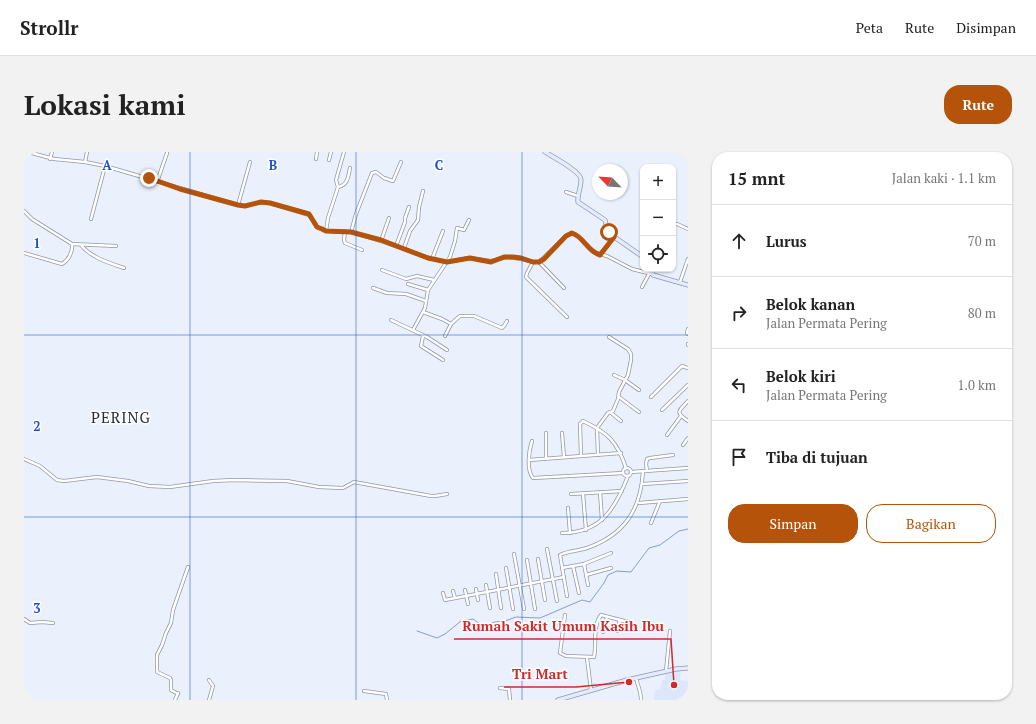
<!DOCTYPE html>
<html lang="id">
<meta charset="utf-8">
<style>
body{margin:0;font-family:"PT Serif",serif;background:#f2f2f2;color:#222}
.controls{position:absolute;right:12px;top:12px;display:grid;overflow:hidden;border-radius:8px;box-shadow:0 1px 3px #0004}
.controls button{width:36px;height:36px;display:grid;place-items:center;padding:0;border:0;border-bottom:1px solid #e0e0e0;background:#fff;color:#222;font:20px sans-serif}
.compass{position:absolute;left:568px;top:12px;width:36px;height:36px;border-radius:50%;background:#fff;box-shadow:0 1px 3px #0004;rotate:295deg}
.stop{position:absolute;width:12px;height:12px;margin:-9px;border:3px solid #b45309;border-radius:50%;background:#fff}
.stop.end{background:#b45309;border-color:#fff;box-shadow:0 1px 4px #0008}
.list{margin:0;padding:0;list-style:none}
h2{display:flex;justify-content:space-between;align-items:center;height:52px;margin:0;padding:0 16px;font-size:17px}
h2 small{font-size:13px;font-weight:400;color:#767676}
.list li{display:grid;grid-template-columns:26px 1fr auto;gap:12px;align-items:center;box-sizing:border-box;height:72px;padding:0 16px;border-top:1px solid #e0e0e0}
.list b{display:block;font-size:15px;white-space:nowrap}
.list p{margin:0;font-size:13px;white-space:nowrap;color:#767676}
.list em{font-size:13px;font-style:normal;color:#767676}
.actions{display:flex;gap:8px;padding:12px 16px}
.actions a{flex:1;padding:9px 0;border:1px solid #b45309;border-radius:16px;text-align:center;font-size:14px;color:#b45309}
.actions .main{background:#b45309;color:#fff}
.icon{flex:none;width:22px;height:22px;fill:none;stroke:currentColor;stroke-width:2;stroke-linecap:round;stroke-linejoin:round}
.map{position:relative;flex:none;width:664px;height:548px;overflow:hidden;border-radius:16px}
header{display:flex;align-items:center;gap:24px;box-sizing:border-box;height:56px;padding:0 20px;background:#fff;border-bottom:1px solid #e0e0e0}
header strong{font-size:19px}
nav{display:flex;gap:22px;margin-inline-start:auto;font-size:14px}
.intro{display:flex;align-items:center;justify-content:space-between;box-sizing:border-box;height:96px;padding:0 24px}
h1{margin:0;font-size:28px}
.button{padding:10px 18px;border-radius:16px;background:#b45309;color:#fff;font-size:14px;font-weight:700}
main{display:flex;gap:24px;padding:0 24px}
aside{flex:1;background:#fff;border-radius:16px;box-shadow:0 1px 3px #0004}
.map>svg:first-child{display:block}
.built{fill:#dde7fc}
.lines{fill:none;stroke-linecap:round;stroke-linejoin:round}
.stream{stroke:#849ccf;stroke-width:1}
.street-casing{stroke:#8f97a9;stroke-width:4}
.secondary-casing{stroke:#8f97a9;stroke-width:5}
.street{stroke:#fff;stroke-width:2.5}
.secondary{stroke:#e3ecff;stroke-width:3.5}
.route{stroke:#b45309;stroke-width:5}
.grid{fill:none;stroke:#1d4ed8;stroke-width:1;stroke-opacity:0.55}
.labels{text-anchor:middle;stroke-width:3;stroke-linejoin:round;paint-order:stroke}
.quarter-label{font-size:15px;letter-spacing:1px;fill:#262d3b;stroke:#fff}
.grid-label{font-size:13px;text-anchor:middle;font-weight:bold;fill:#1d4ed8;stroke:#fff;stroke-width:3;stroke-linejoin:round;paint-order:stroke}
.leader{fill:none;stroke:#d62828;stroke-width:1.5}
.callout-dot{fill:#d62828;stroke:#fff;stroke-width:1.5}
.callout-label{font-size:14px;text-anchor:middle;font-weight:bold;fill:#d62828;stroke:#fff;stroke-width:3;stroke-linejoin:round;paint-order:stroke}
</style>
<header>
<strong>Strollr</strong>
<nav><a>Peta</a><a>Rute</a><a>Disimpan</a></nav>
</header>
<div class="intro"><h1>Lokasi kami</h1><a class="button">Rute</a></div>
<main>
<div class="map">
<svg width="664" height="548" viewBox="0 0 664 548">
<rect width="100%" height="100%" fill="#ebf1fc"/>
<polygon class="built" points="657,518 656,528 664,529 664,548 630,548 631,538 636,538 638,528 641,528 641,522"/>
<g class="lines">
<polyline class="stream" points="393,479 413,486 421,482 437,469 449,467 456,472 463,473 471,470 481,469 492,465 516,466 558,448 566,450 580,431 584,423 593,419 607,420 625,396 636,393 655,379 664,377"/>
<defs>
<g id="street">
<polyline points="4,0 30,7 61,10 81,14 214,53 221,54 237,50 246,51 285,63 293,75 298,77 302,79 327,80 357,89 405,106 423,110 445,106 467,109 483,105 497,107 509,110 515,110 542,84 547,81 555,85 569,100 583,104 608,117 628,122"/>
<polyline points="26,7 28,0"/>
<polyline points="292,7 293,0"/>
<polyline points="305,8 307,0"/>
<polyline points="61,10 63,0"/>
<polyline points="133,30 143,1"/>
<path d="M314,35C324,33 324,25 326,16"/>
<polyline points="542,40 554,44"/>
<polyline points="214,53 226,10"/>
<polyline points="0,59 8,67 48,92 92,94"/>
<polyline points="67,67 81,14"/>
<polyline points="653,72 664,77"/>
<polyline points="302,79 304,66 314,35 312,28 320,0"/>
<polyline points="321,79 320,88 321,91 338,98"/>
<polyline points="327,80 332,62 348,21 352,20 360,26 369,29 377,10"/>
<polyline points="357,89 365,66"/>
<path d="M57,93C66,105 85,111 100,116"/>
<polyline points="372,94 381,70 381,66 385,55"/>
<polyline points="380,96 386,79 394,68 395,55 399,39"/>
<path d="M0,101L38,112C45,108 49,99 48,92"/>
<polyline points="576,103 590,85"/>
<polyline points="408,107 419,79"/>
<polyline points="509,110 503,121 502,125 543,165"/>
<polyline points="515,110 540,136"/>
<polyline points="358,118 382,127 393,124 410,128"/>
<polyline points="656,130 664,107"/>
<polyline points="384,132 404,138"/>
<polyline points="618,135 625,122"/>
<polyline points="349,136 363,141 382,142 402,149"/>
<polyline points="399,160 418,167 427,172"/>
<polyline points="367,168 403,185 423,198"/>
<polyline points="664,177 663,181 664,182"/>
<polyline points="389,178 401,156 404,138 426,105 431,89 433,76 440,78 445,68"/>
<polyline points="399,184 397,194 419,208"/>
<polyline points="421,184 427,172 436,164 450,164 478,176 480,174 483,169"/>
<polyline points="664,192 664,193"/>
<polyline points="590,223 601,228 615,238"/>
<polyline points="595,245 615,260"/>
<polyline points="627,245 658,214 664,216"/>
<path d="M664,249C654,260 651,260 664,269"/>
<polyline points="638,258 664,233"/>
<polyline points="586,260 597,269"/>
<polyline points="522,281 522,306"/>
<polyline points="538,281 540,305"/>
<polyline points="643,283 657,264"/>
<path d="M508,289C505,298 502,318 509,326L599,321"/>
<polyline points="659,293 664,286"/>
<polyline points="574,303 573,276 584,261 589,259 594,247 595,240 604,223 607,208 607,202 604,197 585,185"/>
<path d="M557,304L556,272L559,269C584,281 593,289 602,316"/>
<polyline points="0,307 16,314 33,328 40,329 73,325 104,329 125,334 146,335 189,329 210,328 263,329 295,335 319,336 330,330 407,344 411,344 423,342"/>
<polyline points="505,308 597,301"/>
<circle cx="603" cy="320" r="4"/>
<polyline points="623,319 622,312 623,307 626,306 649,303"/>
<polyline points="607,320 664,316"/>
<polyline points="619,332 664,329"/>
<polyline points="576,340 578,368"/>
<polyline points="547,342 598,339"/>
<polyline points="559,342 562,378"/>
<polyline points="615,351 664,347"/>
<polyline points="544,356 546,381"/>
<polyline points="627,371 636,349"/>
<path d="M538,381C577,381 591,357 604,324"/>
<polyline points="523,397 533,449"/>
<polyline points="490,402 500,457"/>
<polyline points="514,407 521,448"/>
<polyline points="503,408 511,457"/>
<polyline points="560,412 564,433"/>
<polyline points="549,414 555,441"/>
<polyline points="482,416 489,457"/>
<polyline points="538,416 560,412 587,401"/>
<polyline points="472,422 477,456"/>
<polyline points="562,423 587,416"/>
<polyline points="462,433 466,456"/>
<polyline points="452,437 454,448"/>
<polyline points="441,438 444,452"/>
<polyline points="429,439 431,446"/>
<polyline points="419,441 421,448 540,425"/>
<path d="M543,444L536,403C543,399 554,399 563,396C600,383 617,358 619,319"/>
<path d="M541,463L536,501L542,504L570,505C573,492 568,475 577,463L604,470"/>
<polyline points="0,467 6,471 18,470 29,471"/>
<polyline points="593,479 596,468"/>
<polyline points="579,480 583,465"/>
<polyline points="563,506 567,538"/>
<polyline points="642,519 646,479"/>
<path d="M612,526C614,534 617,540 617,548"/>
<polyline points="476,536 485,537 486,548"/>
<polyline points="340,539 362,542 363,548"/>
<polyline points="154,542 147,538 147,528 146,526 133,520 133,503 138,493 142,481 147,471 149,458 164,415"/>
<polyline points="151,548 154,541"/>
<polyline points="185,548 189,534 185,528"/>
</g>
<g id="secondary">
<path d="M521,0C529,5 558,20 557,28C557,36 553,43 554,50L581,68L583,77L586,82L619,105"/>
<polyline points="627,117 629,123 664,133"/>
<polyline points="534,548 603,528 652,517 664,516"/>
</g>
</defs>
<use href="#street" class="street-casing"/>
<use href="#secondary" class="secondary-casing"/>
<use href="#street" class="street"/>
<use href="#secondary" class="secondary"/>
</g>
<g class="lines">
<path class="route" d="M125,26L156,37L214,53L221,54L237,50L246,51L285,62L293,75L298,77L302,79L327,80L357,88L404,106L423,110L446,106L467,110L480,105H489L497,106L509,110H515L520,107L542,84L548,81C560,85 563,99 576,103L590,85L585,80"/>
</g>
<path class="grid" d="M166,0V548M332,0V548M498,0V548M0,183H664M0,365H664"/>
<g class="labels">
<g class="quarter-label">
<text x="97" y="271">PERING</text>
</g>
</g>
<g class="grid-label">
<text x="83" y="18">A</text>
<text x="249" y="18">B</text>
<text x="415" y="18">C</text>
<text x="13" y="96">1</text>
<text x="13" y="279">2</text>
<text x="13" y="461">3</text>
</g>
<path class="leader" d="M650 533L647 487H430M605 530L552 535H480"/>
<g class="callout-dot">
<circle cx="650" cy="533" r="4"/>
<circle cx="605" cy="530" r="4"/>
</g>
<g class="callout-label">
<text x="539" y="479">Rumah Sakit Umum Kasih Ibu</text>
<text x="516" y="527">Tri Mart</text>
</g>
</svg>
<div class="controls">
<button>+</button>
<button>−</button>
<button><svg class="icon" aria-label="locate" viewBox="0 0 24 24"><circle cx="12" cy="12" r="6"/><path d="M12 2v4M12 18v4M2 12h4M18 12h4"/></svg></button>
</div>
<svg class="compass" viewBox="-18 -18 36 36"><path d="M0-13l5 13h-10z" fill="#e53935"/><path d="M0 13l5-13h-10z" fill="#767676"/></svg>
<div class="stop" style="left:585px;top:80px"></div>
<div class="stop end" style="left:125px;top:26px"></div>
</div>
<aside>
<h2>15 mnt<small>Jalan kaki · 1.1 km</small></h2>
<ul class="list">
<li><svg class="icon" aria-label="ahead" viewBox="0 0 24 24"><path d="M12 20V5M6 11l6-6 6 6"/></svg><div><b>Lurus</b></div><em>70 m</em></li>
<li><svg class="icon" aria-label="right" viewBox="0 0 24 24"><path d="M7 20v-9h11M14 6l5 5-5 5"/></svg><div><b>Belok kanan</b><p>Jalan Permata Pering</p></div><em>80 m</em></li>
<li><svg class="icon" aria-label="left" viewBox="0 0 24 24"><path d="M17 20v-9H6M10 6l-5 5 5 5"/></svg><div><b>Belok kiri</b><p>Jalan Permata Pering</p></div><em>1.0 km</em></li>
<li><svg class="icon" aria-label="arrive" viewBox="0 0 24 24"><path d="M6 21V4h12l-3 4 3 4H6"/></svg><div><b>Tiba di tujuan</b></div></li>
</ul>
<div class="actions"><a class="main">Simpan</a><a>Bagikan</a></div>
</aside>
</main>
